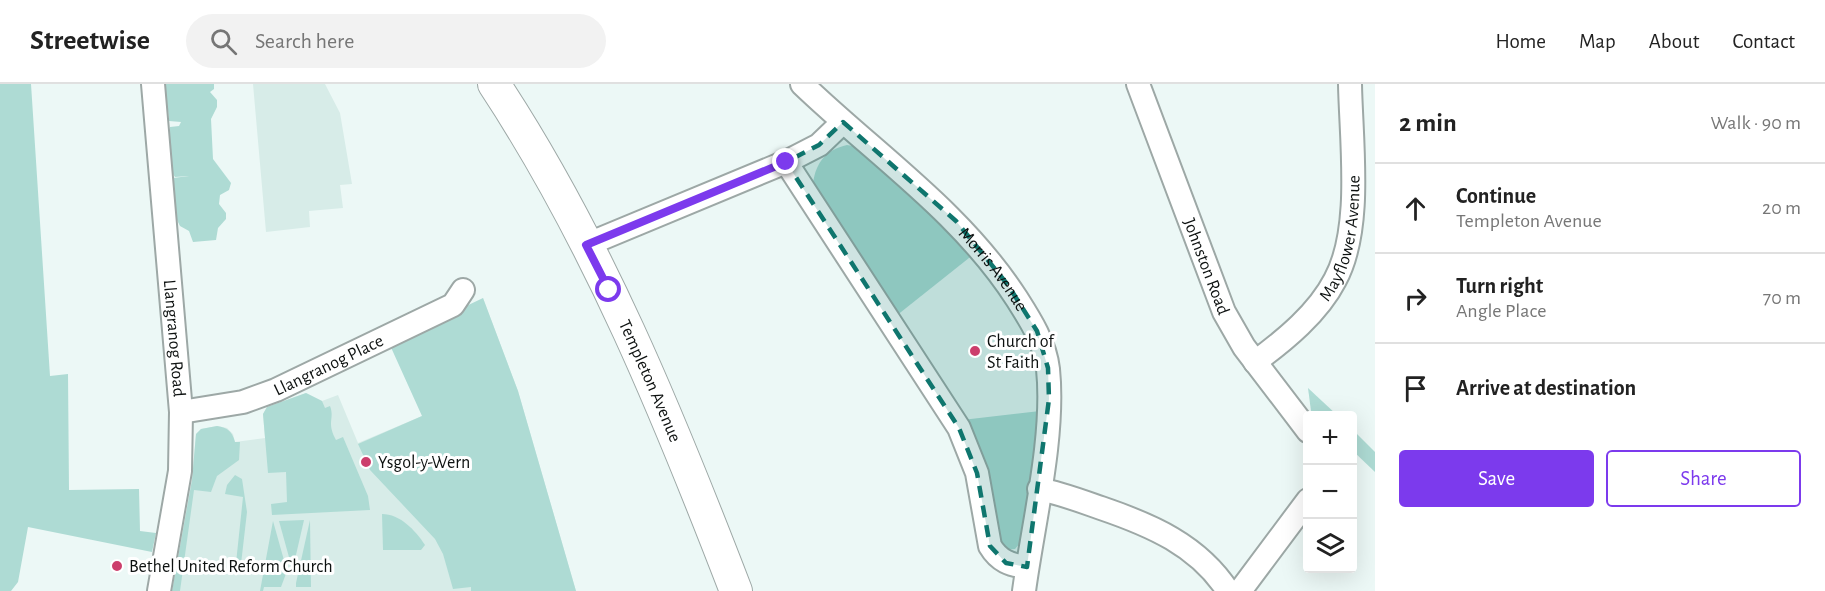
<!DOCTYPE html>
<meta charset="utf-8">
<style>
body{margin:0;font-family:"Alegreya Sans",sans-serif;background:#f2f2f2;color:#222}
.controls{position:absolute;right:18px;bottom:18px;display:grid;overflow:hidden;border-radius:6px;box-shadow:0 6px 24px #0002}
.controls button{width:54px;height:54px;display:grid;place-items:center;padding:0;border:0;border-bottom:2px solid #e0e0e0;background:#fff;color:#222;font:30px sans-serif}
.stop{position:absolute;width:18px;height:18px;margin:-14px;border:4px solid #7c3aed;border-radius:50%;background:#fff}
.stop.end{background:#7c3aed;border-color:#fff;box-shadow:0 2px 6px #0008}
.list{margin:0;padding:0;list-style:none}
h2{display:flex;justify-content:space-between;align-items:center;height:78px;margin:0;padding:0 24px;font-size:26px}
h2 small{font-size:20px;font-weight:400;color:#767676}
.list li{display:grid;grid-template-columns:39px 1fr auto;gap:18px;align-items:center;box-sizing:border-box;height:90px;padding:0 24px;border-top:2px solid #e0e0e0}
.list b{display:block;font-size:22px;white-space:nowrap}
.list p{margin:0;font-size:20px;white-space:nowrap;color:#767676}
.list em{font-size:20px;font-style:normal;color:#767676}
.actions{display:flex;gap:12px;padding:18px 24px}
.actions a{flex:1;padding:14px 0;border:2px solid #7c3aed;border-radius:6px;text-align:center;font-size:21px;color:#7c3aed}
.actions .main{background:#7c3aed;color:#fff}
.icon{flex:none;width:33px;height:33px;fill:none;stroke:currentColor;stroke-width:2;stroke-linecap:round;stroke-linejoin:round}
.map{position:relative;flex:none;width:1375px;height:507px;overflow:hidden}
header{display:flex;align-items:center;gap:36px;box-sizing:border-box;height:84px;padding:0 30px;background:#fff;border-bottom:2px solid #e0e0e0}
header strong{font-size:28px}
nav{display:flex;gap:33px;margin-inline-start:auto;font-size:21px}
.search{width:420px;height:54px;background:#f2f2f2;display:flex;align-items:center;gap:15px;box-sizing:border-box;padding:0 21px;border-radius:33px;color:#767676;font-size:22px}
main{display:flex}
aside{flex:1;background:#fff}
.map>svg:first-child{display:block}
.built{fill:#d7ece8}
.green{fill:#aedbd4}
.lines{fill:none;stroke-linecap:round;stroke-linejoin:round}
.street-casing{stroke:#9da8a6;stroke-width:26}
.secondary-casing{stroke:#9da8a6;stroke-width:34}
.street{stroke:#fff;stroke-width:22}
.secondary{stroke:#fff;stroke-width:32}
.route{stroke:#7c3aed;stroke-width:8}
.marked{fill:#0f766e;fill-opacity:0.2;stroke:#0f766e;stroke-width:4.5;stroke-dasharray:12 8;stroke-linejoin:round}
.poi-dot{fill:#cc3e6c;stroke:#fff;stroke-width:2}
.labels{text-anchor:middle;stroke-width:6;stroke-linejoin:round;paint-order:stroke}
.street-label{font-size:18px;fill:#0d1110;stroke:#fff}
.poi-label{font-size:18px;fill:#0d1110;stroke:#fff;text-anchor:start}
</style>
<header>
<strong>Streetwise</strong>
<div class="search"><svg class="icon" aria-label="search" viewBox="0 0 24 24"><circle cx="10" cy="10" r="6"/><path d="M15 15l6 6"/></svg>Search here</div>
<nav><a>Home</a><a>Map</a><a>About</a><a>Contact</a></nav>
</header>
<main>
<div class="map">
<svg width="1375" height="507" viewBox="0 0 1375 507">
<rect width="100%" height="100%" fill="#ecf8f6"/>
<g class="built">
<polygon points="253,0 325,0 340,29 352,100 340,101 343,124 309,127 310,143 266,148"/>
<polygon points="483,214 518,307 576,507 172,507 192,396 196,350 201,345 217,342 227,344 233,350 235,358 265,354 263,330 267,323 306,309 322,317 338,311 358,359 422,332"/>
</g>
<g class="green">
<polygon points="0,0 31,0 50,292 68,290 69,406 139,405 140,447 156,449 152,468 28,443 18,498 11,507 0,507"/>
<polygon points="165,0 214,0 214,5 210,8 217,16 217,23 211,35 213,75 231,99 229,106 220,111 219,120 226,129 226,135 218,144 216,156 193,158 189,147 180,142 177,136 173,94 189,92 175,93 166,80 165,49 170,47 170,43 179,42 181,38 169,37 168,26 162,21 161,9"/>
<path d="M847,61L859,63L974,170L896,232L813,99C816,78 826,66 847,61Z"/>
<polygon points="483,214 518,307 576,507 471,507 471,503 453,505 443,470 435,455 370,386 358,360 422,332 389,259"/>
<polygon points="1308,304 1337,331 1316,331 1311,327"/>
<path d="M306,309L322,317L325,324L330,322C335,335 326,338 336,356L343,353L368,412L370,426L272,431L271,420L287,418L286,388L268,389L263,330L267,323Z"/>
<polygon points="1040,327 1022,457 1015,465 1002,466 962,336"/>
<path d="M217,342C228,344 232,347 235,358H240L239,376L217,392L211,408L194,406L180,507H172L192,396L196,350L201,345Z"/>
<polygon points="1353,346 1375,368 1375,388 1353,367"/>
<polygon points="235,391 242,395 247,428 241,480 236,479 243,413 225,410 227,401"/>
<path d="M382,430C400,430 415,446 425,461L421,466H383Z"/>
<polygon points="304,436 293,484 292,484 279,437"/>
<polygon points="310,436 311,503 296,503 296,499"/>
<polygon points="273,437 287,487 281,503 264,503 263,507 260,507"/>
</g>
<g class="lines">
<defs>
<g id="street">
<path id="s1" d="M153,0L181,328L180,387L159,507"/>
<path id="s2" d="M802,0C876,71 961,128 1017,215C1031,237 1045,259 1048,285C1055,352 1033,440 1024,507"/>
<path id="s3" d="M1138,0L1224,228L1244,263L1308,347"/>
<path d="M786,78L959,344L977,389L990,462C999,477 1010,481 1027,483"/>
<polyline points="586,161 786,78 819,61 843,38"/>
<path id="s4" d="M1255,278C1285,256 1318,229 1335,196C1363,145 1351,58 1350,0"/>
<path id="s5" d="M181,328L243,318L276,306L453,221L463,206"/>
<path d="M1039,405C1060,409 1081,417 1101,424C1151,441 1198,461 1228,507"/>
<polyline points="1240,507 1308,416"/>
</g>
<g id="secondary">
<path id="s6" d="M494,0C597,156 669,333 736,507"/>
</g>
</defs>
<use href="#street" class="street-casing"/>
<use href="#secondary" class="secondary-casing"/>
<use href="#street" class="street"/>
<use href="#secondary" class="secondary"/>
</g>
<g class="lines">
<polyline class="route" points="609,206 586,161 786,78"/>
</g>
<path class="marked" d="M843,38L956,137L1008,201L1037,247L1048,284L1049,315L1027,483L1006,479L990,462L977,389L959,344L786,78L819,61Z"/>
<g class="poi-dot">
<circle cx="975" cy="267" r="6"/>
<circle cx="366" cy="378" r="6"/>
<circle cx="117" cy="482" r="6"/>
</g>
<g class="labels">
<g class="street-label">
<text dy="6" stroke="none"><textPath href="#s4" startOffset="158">Mayflower Avenue</textPath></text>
<text dy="6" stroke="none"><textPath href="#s3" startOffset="195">Johnston Road</textPath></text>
<text dy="6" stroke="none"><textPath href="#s2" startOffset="267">Morris Avenue</textPath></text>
<text dy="6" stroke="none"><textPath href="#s1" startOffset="255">Llangranog Road</textPath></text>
<text dy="6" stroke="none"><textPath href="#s5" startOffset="156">Llangranog Place</textPath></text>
<text dy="6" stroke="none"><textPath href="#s6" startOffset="336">Templeton Avenue</textPath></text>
</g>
<g class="poi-label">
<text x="987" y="263">Church of<tspan x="987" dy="21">St Faith</tspan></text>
<text x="378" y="384">Ysgol-y-Wern</text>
<text x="129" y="488">Bethel United Reform Church</text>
</g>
</g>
</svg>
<div class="controls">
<button>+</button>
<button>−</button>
<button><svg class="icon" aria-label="layers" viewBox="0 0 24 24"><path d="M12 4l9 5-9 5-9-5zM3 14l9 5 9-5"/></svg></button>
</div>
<div class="stop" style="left:609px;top:206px"></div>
<div class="stop end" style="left:786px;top:78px"></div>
</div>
<aside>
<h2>2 min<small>Walk · 90 m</small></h2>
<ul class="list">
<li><svg class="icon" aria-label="ahead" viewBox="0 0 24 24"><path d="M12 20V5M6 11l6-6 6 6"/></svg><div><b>Continue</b><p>Templeton Avenue</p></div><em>20 m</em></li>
<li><svg class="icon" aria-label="right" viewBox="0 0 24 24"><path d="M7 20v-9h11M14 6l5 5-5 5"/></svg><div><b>Turn right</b><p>Angle Place</p></div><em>70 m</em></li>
<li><svg class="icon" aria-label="arrive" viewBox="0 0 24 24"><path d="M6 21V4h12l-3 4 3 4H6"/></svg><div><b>Arrive at destination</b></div></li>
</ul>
<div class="actions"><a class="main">Save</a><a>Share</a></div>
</aside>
</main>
